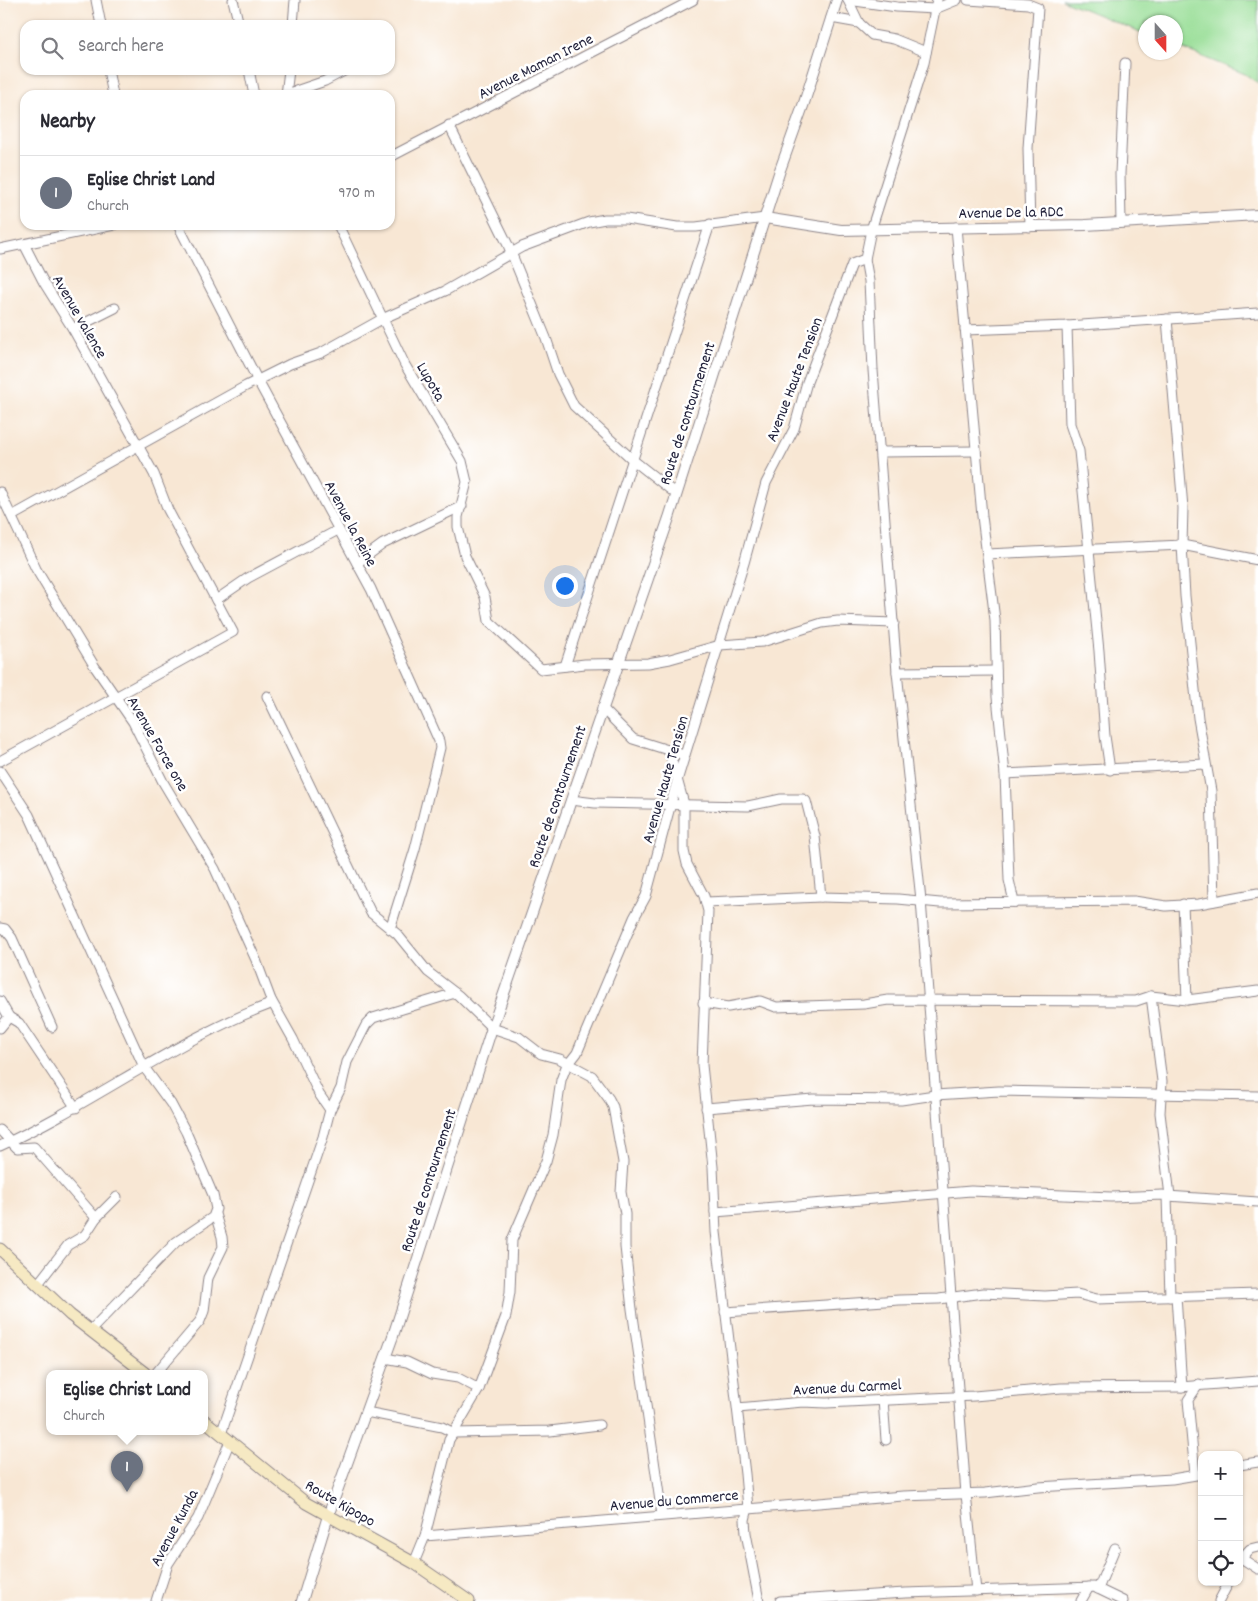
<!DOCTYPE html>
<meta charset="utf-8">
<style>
body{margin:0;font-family:Dekko,sans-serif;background:#f2f2f3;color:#2b2b33}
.controls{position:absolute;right:15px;bottom:15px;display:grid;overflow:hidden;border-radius:10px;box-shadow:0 1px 4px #0004}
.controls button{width:45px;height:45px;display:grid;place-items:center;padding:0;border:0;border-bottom:1px solid #e1e1e2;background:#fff;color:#2b2b33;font:25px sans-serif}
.compass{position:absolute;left:1138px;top:15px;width:45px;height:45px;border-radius:50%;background:#fff;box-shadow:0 1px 4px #0004;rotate:159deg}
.you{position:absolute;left:564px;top:585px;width:18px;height:18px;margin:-12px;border:4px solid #fff;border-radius:50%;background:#1a73e8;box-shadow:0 0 0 8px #1a73e833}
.badge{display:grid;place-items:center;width:32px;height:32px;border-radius:50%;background:#1a73e8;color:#fff;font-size:16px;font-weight:700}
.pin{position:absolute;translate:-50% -41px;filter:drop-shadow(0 1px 2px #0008)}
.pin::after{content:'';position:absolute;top:26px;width:18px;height:15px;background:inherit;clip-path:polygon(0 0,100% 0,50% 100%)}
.popup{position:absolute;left:46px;top:1370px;width:162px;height:65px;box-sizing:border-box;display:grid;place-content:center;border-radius:10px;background:#fff;filter:drop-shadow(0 1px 4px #0005);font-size:16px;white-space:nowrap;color:#7c7c81}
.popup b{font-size:19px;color:#2b2b33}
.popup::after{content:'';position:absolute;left:50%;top:100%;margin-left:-10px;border:10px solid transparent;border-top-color:#fff}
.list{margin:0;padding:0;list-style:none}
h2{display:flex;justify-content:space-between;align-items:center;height:65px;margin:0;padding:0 20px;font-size:21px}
h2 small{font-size:16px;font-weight:400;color:#7c7c81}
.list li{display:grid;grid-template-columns:32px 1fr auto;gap:15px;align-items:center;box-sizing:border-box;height:75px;padding:0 20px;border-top:1px solid #e1e1e2}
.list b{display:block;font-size:19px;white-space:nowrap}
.list p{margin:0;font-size:16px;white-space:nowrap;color:#7c7c81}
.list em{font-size:16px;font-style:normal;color:#7c7c81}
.icon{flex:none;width:28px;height:28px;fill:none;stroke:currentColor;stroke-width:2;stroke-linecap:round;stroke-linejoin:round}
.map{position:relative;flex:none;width:1258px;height:1601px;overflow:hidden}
.search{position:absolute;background:#fff;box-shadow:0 1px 4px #0004;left:20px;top:20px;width:375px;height:55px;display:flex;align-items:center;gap:12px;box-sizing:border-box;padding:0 18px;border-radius:15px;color:#7c7c81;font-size:19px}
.panel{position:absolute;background:#fff;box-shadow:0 1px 4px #0004;left:20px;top:90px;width:375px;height:140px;border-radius:15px}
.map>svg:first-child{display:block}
.green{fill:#99de97;stroke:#5e8069}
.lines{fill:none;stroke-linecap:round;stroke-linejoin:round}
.minor-casing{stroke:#8d8488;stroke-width:11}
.tertiary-casing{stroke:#8d8488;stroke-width:12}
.secondary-casing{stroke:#8d8488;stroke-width:13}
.minor{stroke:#fff;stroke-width:9}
.tertiary{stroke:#fff;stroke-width:10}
.secondary{stroke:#f6e9c3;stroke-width:11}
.labels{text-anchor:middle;stroke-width:5;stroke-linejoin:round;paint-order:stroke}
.street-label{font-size:16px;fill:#22223b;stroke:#fff}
</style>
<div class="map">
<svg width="1258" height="1601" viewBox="0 0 1258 1601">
<rect width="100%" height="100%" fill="#fff"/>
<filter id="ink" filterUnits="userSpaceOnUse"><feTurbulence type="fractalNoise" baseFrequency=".02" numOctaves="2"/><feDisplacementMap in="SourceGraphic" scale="10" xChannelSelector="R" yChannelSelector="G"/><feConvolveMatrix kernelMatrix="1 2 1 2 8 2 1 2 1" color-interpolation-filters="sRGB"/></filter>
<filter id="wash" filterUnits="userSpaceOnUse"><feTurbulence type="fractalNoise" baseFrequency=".0096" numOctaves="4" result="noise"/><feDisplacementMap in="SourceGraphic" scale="20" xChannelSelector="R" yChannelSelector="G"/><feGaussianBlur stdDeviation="1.12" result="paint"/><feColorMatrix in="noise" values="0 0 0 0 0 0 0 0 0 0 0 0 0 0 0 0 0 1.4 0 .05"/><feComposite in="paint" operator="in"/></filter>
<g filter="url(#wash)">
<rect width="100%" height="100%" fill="#f8e7d4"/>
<polygon class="green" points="1062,0 1258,0 1258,83 1245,74 1176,46 1176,22 1146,22 1145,34"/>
</g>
<g filter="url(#ink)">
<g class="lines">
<defs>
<g id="minor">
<polyline points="96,0 101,25"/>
<polyline points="233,0 239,25"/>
<polyline points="848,0 897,7 935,9 957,0"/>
<polyline points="848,0 859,23 872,35 894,39 926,52"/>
<polyline points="968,0 1028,4 1038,8 1028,148 1030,227"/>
<polyline points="831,18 859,23"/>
<polyline points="293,25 295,0"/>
<polyline points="108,70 113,95"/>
<polyline points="249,70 254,95"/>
<polyline points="287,94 325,81 346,70"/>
<polyline points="286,95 289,70"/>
<polyline points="449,125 508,245 546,338 558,374 574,406 633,460 676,494"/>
<polyline points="390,157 693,0"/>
<polyline points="1121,223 1120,174 1125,63"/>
<polyline points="178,225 258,381 371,589 439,741 440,748 415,849 390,929"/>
<polyline points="338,225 405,365 462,461 467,482 458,517 458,527 465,556 485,597 489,621 541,669 585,664 648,663 670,659 720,645 762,642 822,623 838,621 894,623"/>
<polyline points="956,227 982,516 995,620 997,697 1005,774 1009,880 1014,902"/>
<polyline points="0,249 114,225"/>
<polyline points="865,259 869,281 873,370 897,672 921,900 966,1494 976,1591"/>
<polyline points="1167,319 1183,508 1182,545 1185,596 1198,718 1211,791 1214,901"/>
<polyline points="1067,326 1070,424 1079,451 1099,651 1105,736 1110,770"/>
<polyline points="73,329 115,308"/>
<polyline points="965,330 1067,326 1258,313"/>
<polyline points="881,452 976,451"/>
<polyline points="0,492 36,569 95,667 133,722 163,782 215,869 256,960 271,1000 293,1039 319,1094 330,1110"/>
<polyline points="12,516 246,386 290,364 321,353 382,319 445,291 522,247 589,222 605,219 626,219 677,227 696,227 765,218"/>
<polyline points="987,554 1182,545 1258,560"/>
<polyline points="357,563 383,544 462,506"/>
<polyline points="216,600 248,578 338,530"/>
<polyline points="565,666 710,224"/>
<polyline points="897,672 996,671"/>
<polyline points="267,696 371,913 397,934 428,972 458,995 492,1028 519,1037 541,1054 560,1059 592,1076 609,1099 613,1107 623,1162 621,1192 625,1214 625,1247 632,1309 662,1515"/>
<polyline points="602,708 633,739 684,755"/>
<polyline points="669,750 684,804 684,851 687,864 704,896 708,911 702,1065 713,1167 716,1232 745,1474 748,1508 745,1520 746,1533 759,1601"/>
<polyline points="0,761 233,632 168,510 154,474 73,329 43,281 24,244"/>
<polyline points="0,771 29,815 144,1067 171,1104 186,1132 213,1195 216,1209 213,1217 176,1242 91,1330"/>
<polyline points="1005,774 1205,764"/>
<polyline points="571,800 595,803 748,806 781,799 803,799 806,801 815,836 821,897 898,899 940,903 1134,901 1166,906 1199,904 1258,893"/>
<polyline points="706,902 821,897"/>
<polyline points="1183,904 1187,1000"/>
<polyline points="0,928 5,929 12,938 52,1027"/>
<polyline points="1151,996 1162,1081 1160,1113 1170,1196"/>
<polyline points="0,1001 9,1017 0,1028"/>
<polyline points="703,1003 728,1007 760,1001 776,1007 864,1004 888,1000 1136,1001 1151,996 1187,1000 1258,991"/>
<polyline points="9,1017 19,1023 76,1108"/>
<polyline points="706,1108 813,1099 901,1100 935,1095 999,1091 1258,1096"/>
<polyline points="0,1130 17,1148 34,1147 96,1218"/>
<path d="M0,1146C92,1104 173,1041 268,1005L271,1000"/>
<polyline points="1167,1196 1258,1202"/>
<polyline points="715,1212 971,1191 1111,1197 1163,1195 1167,1196 1170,1297"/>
<polyline points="37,1285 68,1245 85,1235 96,1218 117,1197"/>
<polyline points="1176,1296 1182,1387"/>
<polyline points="725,1312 899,1300 939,1299 983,1293 1045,1296 1077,1294 1097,1299 1258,1294"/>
<polyline points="385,1358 407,1362 432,1374 458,1378 479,1389"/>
<polyline points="156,1373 200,1321 204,1311 208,1278 223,1247 222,1237 215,1214"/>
<polyline points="883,1400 886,1440"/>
<polyline points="738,1408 803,1402 826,1403 974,1396 1061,1388 1180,1387 1258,1381"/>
<polyline points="366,1412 442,1427 454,1433 550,1431 599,1425"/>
<polyline points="221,1434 323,1137 330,1110 341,1088 347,1062 366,1025 373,1018 455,993"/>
<polyline points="1239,1465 1258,1462"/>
<polyline points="1195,1474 1188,1400 1199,1384"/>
<polyline points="425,1536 903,1496 985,1493 1038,1487 1172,1479 1202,1474"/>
<polyline points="1241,1558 1258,1569"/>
<polyline points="1239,1561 1250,1549 1258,1547"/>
<polyline points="414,1563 425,1536 449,1440 479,1389 506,1316 510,1292 512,1240 546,1161 553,1135 561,1080 566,1067 577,1053 634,918 646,896 677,781 744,563 766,483 794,429 807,382 852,264 865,259 871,230 924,63 937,0"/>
<polyline points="1098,1589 1115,1548"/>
<polyline points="156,1601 168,1564 198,1518 230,1441"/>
<polyline points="780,1601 905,1593 1094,1587 1123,1601"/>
<polyline points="1081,1601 1089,1587"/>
<polyline points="1219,1601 1229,1582"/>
</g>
<g id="tertiary">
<polyline points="765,218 841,230 1085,225 1258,215"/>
<polyline points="302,1601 328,1516 393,1336 492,1028 669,518 780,170 804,103 837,0"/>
</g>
<g id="secondary">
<polyline points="0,1249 70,1315 145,1373"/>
<polyline points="204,1420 306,1503 414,1563 469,1601"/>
</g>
</defs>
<use href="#minor" class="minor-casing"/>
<use href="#tertiary" class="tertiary-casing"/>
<use href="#secondary" class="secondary-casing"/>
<use href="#minor" class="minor"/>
<use href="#tertiary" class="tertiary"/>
<use href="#secondary" class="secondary"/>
</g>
</g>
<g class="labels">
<g class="street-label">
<text transform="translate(535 65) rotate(-27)" y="6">Avenue Maman Irene</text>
<text transform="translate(1011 211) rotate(-1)" y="6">Avenue De la RDC</text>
<text transform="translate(81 316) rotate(60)" y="6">Avenue valence</text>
<text transform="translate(793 379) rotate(-69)" y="6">Avenue Haute Tension</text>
<text transform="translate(432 381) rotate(60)" y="6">Lupota</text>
<text transform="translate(686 413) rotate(-72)" y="6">Route de contournement</text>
<text transform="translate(352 523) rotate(62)" y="6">Avenue la Reine</text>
<text transform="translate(159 743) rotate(60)" y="6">Avenue Force one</text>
<text transform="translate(664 779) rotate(-74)" y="6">Avenue Haute Tension</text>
<text transform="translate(556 796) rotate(-71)" y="6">Route de contournement</text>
<text transform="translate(427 1180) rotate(-72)" y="6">Route de contournement</text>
<text transform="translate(847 1386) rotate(-3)" y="6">Avenue du Carmel</text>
<text transform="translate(674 1499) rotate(-5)" y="6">Avenue du Commerce</text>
<text transform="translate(341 1502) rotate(30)" y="6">Route Kipopo</text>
<text transform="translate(173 1527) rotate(-62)" y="6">Avenue Kunda</text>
</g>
</g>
</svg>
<div class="controls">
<button>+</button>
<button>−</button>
<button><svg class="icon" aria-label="locate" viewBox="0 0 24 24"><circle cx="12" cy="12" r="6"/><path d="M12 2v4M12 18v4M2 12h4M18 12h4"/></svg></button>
</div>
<svg class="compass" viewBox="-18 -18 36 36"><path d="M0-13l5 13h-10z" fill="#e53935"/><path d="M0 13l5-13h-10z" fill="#7c7c81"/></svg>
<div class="you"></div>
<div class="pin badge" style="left:127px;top:1492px;background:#6b7280">1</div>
<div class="popup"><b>Eglise Christ Land</b>Church</div>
<div class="search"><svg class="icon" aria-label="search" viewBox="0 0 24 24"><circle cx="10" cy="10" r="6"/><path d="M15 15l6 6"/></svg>Search here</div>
<section class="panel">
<h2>Nearby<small></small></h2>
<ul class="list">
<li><span class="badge" style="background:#6b7280">1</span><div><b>Eglise Christ Land</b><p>Church</p></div><em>970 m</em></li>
</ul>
</section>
</div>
